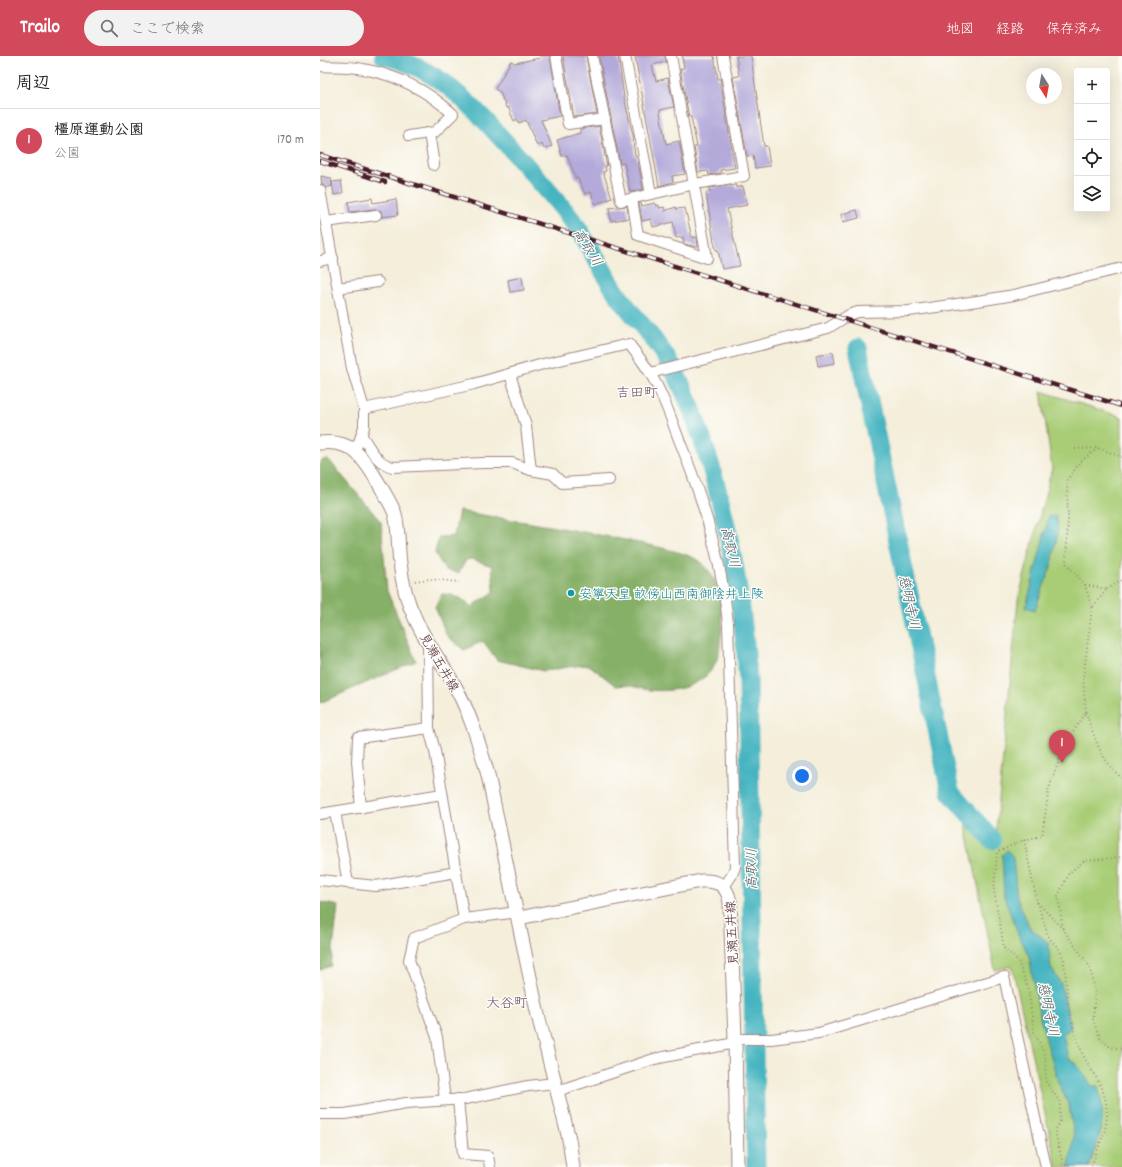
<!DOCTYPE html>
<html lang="ja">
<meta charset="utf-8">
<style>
body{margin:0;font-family:Dekko,"Klee One",sans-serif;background:#f2f2f2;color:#222}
.controls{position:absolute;right:12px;top:12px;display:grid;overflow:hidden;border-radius:4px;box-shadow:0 4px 16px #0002}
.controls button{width:36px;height:36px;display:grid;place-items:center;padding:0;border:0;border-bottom:1px solid #e0e0e0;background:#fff;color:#222;font:20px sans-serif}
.compass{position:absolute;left:706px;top:12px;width:36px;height:36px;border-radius:50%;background:#fff;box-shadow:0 4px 16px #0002;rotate:169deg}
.you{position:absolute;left:482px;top:720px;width:14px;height:14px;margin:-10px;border:3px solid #fff;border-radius:50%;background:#1a73e8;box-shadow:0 0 0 6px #1a73e833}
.badge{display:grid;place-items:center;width:26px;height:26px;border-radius:50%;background:#d1495b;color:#fff;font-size:13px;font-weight:700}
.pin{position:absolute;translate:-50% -33px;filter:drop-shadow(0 1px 2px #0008)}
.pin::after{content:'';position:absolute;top:21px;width:14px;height:12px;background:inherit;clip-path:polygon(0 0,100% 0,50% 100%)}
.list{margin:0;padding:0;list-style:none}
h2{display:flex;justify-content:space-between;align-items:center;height:52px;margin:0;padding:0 16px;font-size:17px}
h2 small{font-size:13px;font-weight:400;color:#767676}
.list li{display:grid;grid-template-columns:26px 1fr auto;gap:12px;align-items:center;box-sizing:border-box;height:64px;padding:0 16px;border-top:1px solid #e0e0e0}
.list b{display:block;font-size:15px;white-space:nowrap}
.list p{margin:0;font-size:13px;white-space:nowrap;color:#767676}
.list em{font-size:13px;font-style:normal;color:#767676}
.icon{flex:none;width:22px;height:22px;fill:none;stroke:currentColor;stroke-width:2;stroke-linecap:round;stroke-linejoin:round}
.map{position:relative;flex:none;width:802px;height:1111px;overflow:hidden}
header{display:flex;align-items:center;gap:24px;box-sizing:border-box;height:56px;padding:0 20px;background:#d1495b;color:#fff}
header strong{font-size:19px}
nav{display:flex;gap:22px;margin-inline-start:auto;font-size:14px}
.search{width:280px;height:36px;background:#f2f2f2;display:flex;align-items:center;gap:10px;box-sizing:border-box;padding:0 14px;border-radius:22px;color:#767676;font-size:15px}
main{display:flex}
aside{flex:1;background:#fff}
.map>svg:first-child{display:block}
.green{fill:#a9cd76;stroke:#7a7650}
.forest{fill:#86b067;stroke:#686849}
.water{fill:#47b5c1;stroke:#486a76}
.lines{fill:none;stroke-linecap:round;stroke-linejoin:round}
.river{stroke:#47b5c1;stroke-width:19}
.building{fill:#b4aada}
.minor-casing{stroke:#9f8682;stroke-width:12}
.major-casing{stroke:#9f8682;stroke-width:15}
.path{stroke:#9f8682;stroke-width:2;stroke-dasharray:1 3;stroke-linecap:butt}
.minor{stroke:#fff;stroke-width:10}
.major{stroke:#fff;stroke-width:13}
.rail-casing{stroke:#4a1f2b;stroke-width:4.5}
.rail{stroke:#fdfcf7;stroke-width:3;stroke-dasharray:9;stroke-linecap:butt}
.culture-dot{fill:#0f9aa8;stroke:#fdfcf7;stroke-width:1.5}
.labels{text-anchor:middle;stroke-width:3;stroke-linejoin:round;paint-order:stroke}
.culture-label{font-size:13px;fill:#0d838f;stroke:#fdfcf7;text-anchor:start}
.street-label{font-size:13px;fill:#4a1f2b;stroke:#fdfcf7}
.water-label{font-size:14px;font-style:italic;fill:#495b67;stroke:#fdfcf7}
.neighbourhood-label{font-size:14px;fill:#6f5068;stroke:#fdfcf7}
</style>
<header>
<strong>Trailo</strong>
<div class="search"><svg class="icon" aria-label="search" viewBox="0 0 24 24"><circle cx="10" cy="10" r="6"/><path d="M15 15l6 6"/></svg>ここで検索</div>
<nav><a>地図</a><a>経路</a><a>保存済み</a></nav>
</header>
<main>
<aside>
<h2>周辺<small></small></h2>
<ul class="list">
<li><span class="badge">1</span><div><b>橿原運動公園</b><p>公園</p></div><em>170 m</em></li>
</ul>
</aside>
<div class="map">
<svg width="802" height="1111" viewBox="0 0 802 1111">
<rect width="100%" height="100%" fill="#fdfcf7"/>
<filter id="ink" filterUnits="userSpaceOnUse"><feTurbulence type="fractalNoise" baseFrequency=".025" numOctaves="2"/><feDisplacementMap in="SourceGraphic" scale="8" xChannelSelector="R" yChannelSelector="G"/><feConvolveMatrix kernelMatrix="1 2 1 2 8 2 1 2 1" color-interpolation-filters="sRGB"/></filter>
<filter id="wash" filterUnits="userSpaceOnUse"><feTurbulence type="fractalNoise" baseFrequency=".012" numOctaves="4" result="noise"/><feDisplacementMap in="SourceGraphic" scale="16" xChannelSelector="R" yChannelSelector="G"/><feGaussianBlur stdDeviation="0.9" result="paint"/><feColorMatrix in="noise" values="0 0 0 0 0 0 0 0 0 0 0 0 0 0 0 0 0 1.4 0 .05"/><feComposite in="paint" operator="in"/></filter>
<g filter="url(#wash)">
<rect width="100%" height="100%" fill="#f4eeda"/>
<polygon class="green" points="721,335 802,361 802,1111 737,1111 692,910 675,914 643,755 673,791 675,784 698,544 732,412"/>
<g class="forest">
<polygon points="8,403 61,466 67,535 96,605 0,647 0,405"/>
<path d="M139,455C202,466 266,475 329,489C342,492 371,498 381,506C400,522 404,555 401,579C400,586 400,596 397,603C388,630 354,637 329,634C315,632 311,628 296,630L269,609L254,610L224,615L177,604L163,585L144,594L127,580L115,551L122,538C134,538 142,542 151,551L174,536L172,510L151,503L146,504L139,517L125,514L115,497L119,481L134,480Z"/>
<polygon points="0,846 18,850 11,910 0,914"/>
</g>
<g class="water">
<polygon points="729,460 737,461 738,475 732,508 715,554 706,551"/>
<path d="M687,794L693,801L697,842L710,872L728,886L731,912L741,928L751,972L743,978L748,1002L758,1010L772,1030H778C787,1067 781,1076 769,1111H749L754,1080L749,1050L738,1026L720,962L709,900L698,878L684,841L682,799Z"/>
</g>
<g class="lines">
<g class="river">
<path d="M64,0C124,12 162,61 201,104C220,126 240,147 257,171C272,193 283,217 298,239C311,257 326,273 338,290C354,310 364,334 373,357C405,443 422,533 428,624L436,1111"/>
<polyline points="538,292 630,736 672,784"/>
</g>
</g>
<g id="blocks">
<g class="building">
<polygon points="220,0 230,0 240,60 221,64 232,90 224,93 222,88 217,90 206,64 199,67 197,63 194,65 188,51 186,52 180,36 175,33 191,5 195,7 220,2"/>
<polygon points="243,0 266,0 277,58 254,61"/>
<polygon points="279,0 298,0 304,41 314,84 313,84 315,100 317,100 323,133 310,136 304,107 300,108"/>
<polygon points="315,0 345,0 346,6 332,9 336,25 348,22 354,51 340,54 340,57 346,88 359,85 365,118 352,120 353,126 339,130"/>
<polygon points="362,0 394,0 398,23 400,23 415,112 400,114 401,117 389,119 388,115 378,116 374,91 377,91 371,61 369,61 360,13 364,12"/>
<polygon points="416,0 431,0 441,70 444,90 447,90 450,110 435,112 433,99 427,100 413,21 419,20"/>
<polygon points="279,70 287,110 285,110 286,115 283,116 292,142 275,148 271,136 265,138 258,122 256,123 247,99 242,100 237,84 260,77 260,73"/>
<polygon points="1,120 11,122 12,130 6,132 2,128"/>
<polygon points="21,125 23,137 14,139 12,126"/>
<polygon points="416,129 416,132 423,130 427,149 407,153 420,210 402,213 398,194 396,194 394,186 386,137 390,136 389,132"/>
<polygon points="52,142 53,147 76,143 78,159 62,161 61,155 55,153 30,156 28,146"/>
<polygon points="319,147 321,147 322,150 335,147 336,150 339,149 339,152 344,151 345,155 356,151 356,153 365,152 372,182 377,181 378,191 364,188 363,181 356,182 353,166 333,171 331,163 322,165"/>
<polygon points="307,150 309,162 291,165 289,152"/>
<polygon points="537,154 539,162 523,166 521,158"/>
<polygon points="202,221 204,234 190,236 188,224"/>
<polygon points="513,296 515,307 498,310 496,299"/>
</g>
</g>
</g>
<g filter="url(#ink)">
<use href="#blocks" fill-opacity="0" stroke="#9f8682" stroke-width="1"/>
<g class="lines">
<defs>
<g id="minor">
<polyline points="236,0 248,68 285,63"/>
<polyline points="272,0 301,145 375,128 424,120 403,0"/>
<polyline points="305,0 331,138"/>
<path d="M0,10C14,11 29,10 43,13C76,19 108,35 133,58L115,76L89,80"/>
<polyline points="109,77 114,109"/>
<polyline points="0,134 32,312 44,353 44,371 39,386 34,394"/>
<polyline points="312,143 318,179 387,202 351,0"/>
<polyline points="6,166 56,159"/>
<polyline points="0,205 13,202"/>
<polyline points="18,232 58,226"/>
<polyline points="330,317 508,272 529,259 538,256 589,255 664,244 694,239 802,212"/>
<polyline points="190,318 206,370 211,414"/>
<path d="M44,353L154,328L223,308L309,288C316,297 324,307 330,317C342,337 350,359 358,381C382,440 402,504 408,568L415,811L412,819L404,831"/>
<path d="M42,380C50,392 57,408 73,411L163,407H192L211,414L233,418L242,427L289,424"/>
<polyline points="108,588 109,672 115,695 144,863"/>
<polyline points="41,752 37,705 38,682 109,672"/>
<polyline points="15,756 28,827"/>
<polyline points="0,758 122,738"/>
<polyline points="0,824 56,830 136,816"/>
<polyline points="415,983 451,983 499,977 684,921 726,1111"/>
<polyline points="237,1035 334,1003 415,987"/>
<polyline points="138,1043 143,1098 168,1100 170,1111"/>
<polyline points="125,1044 117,981 89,904 94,882 144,863 198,856"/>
<polyline points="0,1058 25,1058 86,1047 145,1043 208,1030 235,1027"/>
</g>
<g id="major">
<path d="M0,387C33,383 43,402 58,426C64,437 71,447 75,458C79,474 78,491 80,507C82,525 87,546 95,562C105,585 120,604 132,625C149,653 159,687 168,719L217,955L249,1083L253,1111"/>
<path d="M199,862L381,825C398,824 407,829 410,846L415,983L417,1111"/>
</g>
</defs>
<use href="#minor" class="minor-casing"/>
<use href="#major" class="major-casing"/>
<g class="path">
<polyline points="755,393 778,392 802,401"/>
<polyline points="95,525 109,523 139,526"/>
<polyline points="765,529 787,533 772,552"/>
<polyline points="787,533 802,524"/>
<path d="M766,656C774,681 781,705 802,722"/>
<polyline points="704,784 717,846 743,873 770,911 775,936 773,964 780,982 790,991 802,993"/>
<polyline points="717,846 729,882 739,893 744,904 748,947 754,976 764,1001 782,1032 786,1046 787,1060 785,1074 771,1111"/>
<polyline points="743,872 738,840 749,817 764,805 802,801"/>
<polyline points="750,1111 743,1108 735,1075 740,1065 740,1046 726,1026 725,999 714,976 709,936 698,905 684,892 674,834 677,796 704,784 722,780 729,732 745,688 766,656 763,624 772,553 765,529 746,507 748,464 747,424 760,406 778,392"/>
</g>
<use href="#minor" class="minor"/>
<use href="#major" class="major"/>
<defs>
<g id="rail">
<polyline points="0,99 802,350"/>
<polyline points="0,105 65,126"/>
</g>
</defs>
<use href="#rail" class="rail-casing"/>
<use href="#rail" class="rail"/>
</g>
</g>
<circle class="culture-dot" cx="251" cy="537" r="4"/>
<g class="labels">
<g class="culture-label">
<text x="259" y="542">安寧天皇 畝傍山西南御陰井上陵</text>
</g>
<g class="street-label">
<text transform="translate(120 606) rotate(60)" y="5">見瀬五井線</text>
<text transform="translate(411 877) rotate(-93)" y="5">見瀬五井線</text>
</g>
<g class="water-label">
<text transform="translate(268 191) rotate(58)" y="5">高取川</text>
<text transform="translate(411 491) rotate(77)" y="5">高取川</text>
<text transform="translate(590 546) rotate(78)" y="5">慈明寺川</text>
<text transform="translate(431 813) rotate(-91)" y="5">高取川</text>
<text transform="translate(729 953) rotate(78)" y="5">慈明寺川</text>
</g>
<g class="neighbourhood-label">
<text x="317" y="341">吉田町</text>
<text x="187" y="951">大谷町</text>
</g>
</g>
</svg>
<div class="controls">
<button>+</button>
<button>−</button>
<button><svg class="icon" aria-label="locate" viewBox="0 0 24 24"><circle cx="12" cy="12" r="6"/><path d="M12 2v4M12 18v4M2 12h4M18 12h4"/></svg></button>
<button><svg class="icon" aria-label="layers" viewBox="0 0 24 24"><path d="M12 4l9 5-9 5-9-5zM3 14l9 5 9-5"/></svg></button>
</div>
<svg class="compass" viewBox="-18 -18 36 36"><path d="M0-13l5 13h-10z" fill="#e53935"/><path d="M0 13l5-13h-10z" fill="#767676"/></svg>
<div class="you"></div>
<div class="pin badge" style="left:742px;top:707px">1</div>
</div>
</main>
